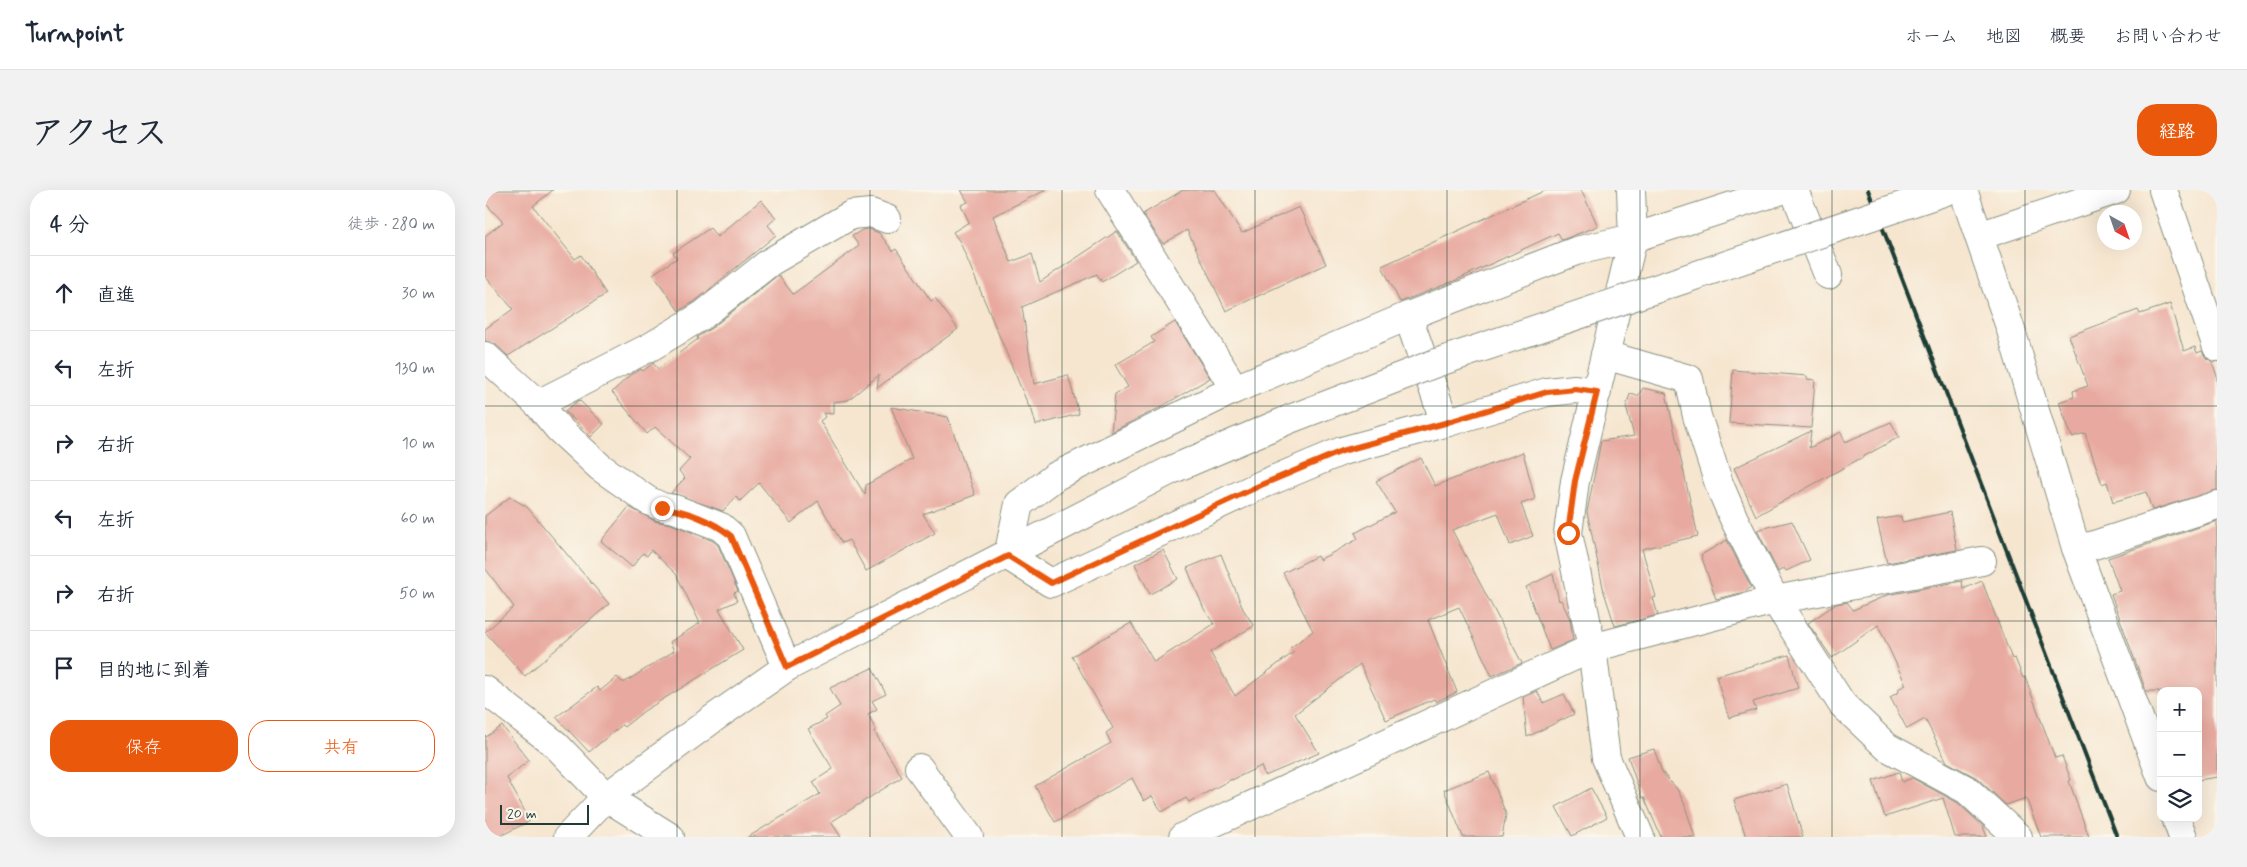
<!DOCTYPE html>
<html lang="ja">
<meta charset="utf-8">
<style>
body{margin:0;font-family:Mynerve,"Klee One",sans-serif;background:#f2f2f3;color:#1f2937}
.controls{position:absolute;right:15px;bottom:15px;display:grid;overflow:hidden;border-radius:10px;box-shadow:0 5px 20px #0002}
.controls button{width:45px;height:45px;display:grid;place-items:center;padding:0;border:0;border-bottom:1px solid #e0e1e3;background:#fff;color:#1f2937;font:25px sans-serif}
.compass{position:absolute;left:1612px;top:15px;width:45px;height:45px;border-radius:50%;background:#fff;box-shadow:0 5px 20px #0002;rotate:140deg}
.scale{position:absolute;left:15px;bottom:12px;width:89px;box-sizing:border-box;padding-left:5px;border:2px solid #1f3d34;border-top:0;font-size:14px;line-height:18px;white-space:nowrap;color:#1f3d34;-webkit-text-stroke:4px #fbf7ec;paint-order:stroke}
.stop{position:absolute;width:15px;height:15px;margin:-11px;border:4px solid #ea580c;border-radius:50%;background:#fff}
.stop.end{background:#ea580c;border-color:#fff;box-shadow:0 1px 5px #0008}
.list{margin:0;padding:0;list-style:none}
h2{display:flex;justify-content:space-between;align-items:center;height:65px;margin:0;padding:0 20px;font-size:21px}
h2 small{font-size:16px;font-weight:400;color:#747a83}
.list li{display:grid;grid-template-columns:32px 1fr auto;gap:15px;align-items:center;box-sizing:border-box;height:75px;padding:0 20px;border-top:1px solid #e0e1e3}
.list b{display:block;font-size:19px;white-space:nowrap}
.list em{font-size:16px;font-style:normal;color:#747a83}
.actions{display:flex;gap:10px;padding:15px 20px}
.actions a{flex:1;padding:11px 0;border:1px solid #ea580c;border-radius:20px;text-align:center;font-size:18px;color:#ea580c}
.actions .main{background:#ea580c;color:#fff}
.icon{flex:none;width:28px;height:28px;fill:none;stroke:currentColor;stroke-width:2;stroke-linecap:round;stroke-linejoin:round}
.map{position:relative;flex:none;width:1732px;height:647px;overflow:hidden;border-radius:20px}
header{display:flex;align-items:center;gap:30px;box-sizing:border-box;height:70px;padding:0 25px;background:#fff;border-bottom:1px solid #e0e1e3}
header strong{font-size:24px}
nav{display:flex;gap:28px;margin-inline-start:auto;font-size:18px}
.intro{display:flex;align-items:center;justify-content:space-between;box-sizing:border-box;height:120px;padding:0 30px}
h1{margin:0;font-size:35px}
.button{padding:12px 22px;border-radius:20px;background:#ea580c;color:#fff;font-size:18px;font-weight:700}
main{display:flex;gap:30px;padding:0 30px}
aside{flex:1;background:#fff;border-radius:20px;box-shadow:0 5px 20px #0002}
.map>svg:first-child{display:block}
.building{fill:#e8aaa0}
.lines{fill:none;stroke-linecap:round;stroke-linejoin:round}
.minor-casing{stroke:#8a9282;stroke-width:30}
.tertiary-casing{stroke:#8a9282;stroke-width:30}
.minor{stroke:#fff;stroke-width:28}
.tertiary{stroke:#fff;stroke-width:28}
.rail{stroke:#1f3d34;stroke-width:4}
.tertiary-bridge-casing{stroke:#8a9282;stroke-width:30;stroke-linecap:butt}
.tertiary-bridge{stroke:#fff;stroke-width:28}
.route{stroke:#ea580c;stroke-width:6}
.grid{fill:none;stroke:#1f3d34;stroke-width:1;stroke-opacity:0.55}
</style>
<header>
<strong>Turnpoint</strong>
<nav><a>ホーム</a><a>地図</a><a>概要</a><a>お問い合わせ</a></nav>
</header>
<div class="intro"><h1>アクセス</h1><a class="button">経路</a></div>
<main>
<aside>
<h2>4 分<small>徒歩 · 280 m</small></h2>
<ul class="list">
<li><svg class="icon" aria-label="ahead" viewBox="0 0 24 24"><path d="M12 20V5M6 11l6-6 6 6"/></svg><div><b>直進</b></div><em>30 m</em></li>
<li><svg class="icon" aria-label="left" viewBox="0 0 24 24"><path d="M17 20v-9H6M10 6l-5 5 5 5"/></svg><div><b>左折</b></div><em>130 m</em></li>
<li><svg class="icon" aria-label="right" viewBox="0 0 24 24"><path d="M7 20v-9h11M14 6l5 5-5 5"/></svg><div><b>右折</b></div><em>10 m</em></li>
<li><svg class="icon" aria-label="left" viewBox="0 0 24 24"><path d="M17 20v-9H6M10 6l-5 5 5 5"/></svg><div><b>左折</b></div><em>60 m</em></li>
<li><svg class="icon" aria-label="right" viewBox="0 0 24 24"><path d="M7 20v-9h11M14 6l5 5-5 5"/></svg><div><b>右折</b></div><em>50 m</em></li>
<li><svg class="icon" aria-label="arrive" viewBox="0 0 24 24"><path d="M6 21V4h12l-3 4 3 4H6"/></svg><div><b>目的地に到着</b></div></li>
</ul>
<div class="actions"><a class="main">保存</a><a>共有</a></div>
</aside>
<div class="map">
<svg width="1732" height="647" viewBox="0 0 1732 647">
<rect width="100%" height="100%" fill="#fbf7ec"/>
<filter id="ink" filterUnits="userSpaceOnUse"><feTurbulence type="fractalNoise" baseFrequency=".02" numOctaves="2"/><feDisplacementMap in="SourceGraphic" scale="10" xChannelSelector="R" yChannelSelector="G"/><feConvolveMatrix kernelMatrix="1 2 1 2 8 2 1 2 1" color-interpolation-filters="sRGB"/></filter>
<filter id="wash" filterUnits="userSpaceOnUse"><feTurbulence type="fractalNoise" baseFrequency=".0096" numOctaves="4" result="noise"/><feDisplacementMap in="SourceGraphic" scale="20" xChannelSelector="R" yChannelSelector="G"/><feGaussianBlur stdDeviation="1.12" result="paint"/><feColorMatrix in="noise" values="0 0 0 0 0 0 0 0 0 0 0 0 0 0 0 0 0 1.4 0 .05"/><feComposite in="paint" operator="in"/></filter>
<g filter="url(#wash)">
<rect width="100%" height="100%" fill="#f6e6d0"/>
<g id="blocks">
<g class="building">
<polygon points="0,0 68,0 48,16 90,69 96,65 121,104 23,166 10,154 0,151 0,139 28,119 0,86 0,46 18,32 0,13"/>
<polygon points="476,0 561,0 508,26 526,72 547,64 555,92 632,41 651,71 617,92 612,84 537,117 549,194 583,185 594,224 551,235 546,217 544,217 475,52 468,42 484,32 476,15 483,12"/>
<polygon points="698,0 730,0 757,43 814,17 841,74 741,121 702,40 678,54 658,24"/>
<polygon points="1061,0 1096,0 1113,36 1077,50 1073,43 969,91 915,112 897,76"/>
<polygon points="276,10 291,28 283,35 291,45 209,112 194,121 168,84 192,68 188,63 225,38 232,47"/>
<polygon points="384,39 394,43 408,61 411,59 446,111 450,108 473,139 392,198 394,185 363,210 348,212 348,224 338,223 340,227 335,231 380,305 381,295 427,269 406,217 463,227 490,305 438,324 450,343 381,381 364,350 357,353 333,311 306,333 274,293 255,311 251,307 238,321 186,303 200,288 194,281 205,269 170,237 162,244 127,202 145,185 156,179 158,181 168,173 173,179 213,149 212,147 228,137 293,85 308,104 374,56 367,46 377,40"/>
<polygon points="1685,114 1699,161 1710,157 1712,163 1717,161 1721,168 1727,171 1732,186 1732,300 1667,320 1661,302 1628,312 1622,292 1617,294 1600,243 1587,247 1574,212 1589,207 1588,201 1603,196 1584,146 1653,120 1655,124"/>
<polygon points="690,132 725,188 674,218 626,242 630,204 643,197 630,175 669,152 666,147"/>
<polygon points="1248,180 1322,186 1322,189 1330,190 1326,238 1244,233"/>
<polygon points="1158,198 1181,203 1213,346 1157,359 1171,407 1168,408 1173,425 1130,436 1119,402 1102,322 1116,251 1149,246 1141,217 1145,204 1153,206"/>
<polygon points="94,210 119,234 106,247 80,221"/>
<polygon points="1406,232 1414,247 1271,326 1249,278 1326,241 1324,258 1356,242 1360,252"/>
<polygon points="1038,262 1050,309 1036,314 1048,346 1025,355 1013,323 967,340 1037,473 1007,486 974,417 943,430 972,502 951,512 949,509 901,530 875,474 810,524 834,563 780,586 776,576 747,590 747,589 704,612 701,608 677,622 667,606 659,611 647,588 570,632 550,596 626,553 621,543 628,538 587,466 646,433 669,472 729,434 719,419 702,378 736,364 758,419 769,436 725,462 750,506 809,462 805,458 828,441 798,383 832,366 834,370 873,349 870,343 910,322 891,291 936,268 950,296"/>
<polygon points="25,307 42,317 124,414 40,486 0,442 29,417 0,378 0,326"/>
<polygon points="144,317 170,331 186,334 228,351 233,355 253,401 249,403 252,411 234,419 258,460 159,521 139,537 137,535 104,562 71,527 112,497 115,501 132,487 137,492 140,492 189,461 185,452 215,433 191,384 166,360 162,366 158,363 147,377 116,351"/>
<polygon points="1465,322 1472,360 1402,373 1392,330 1416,326 1417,332"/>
<polygon points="1307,331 1325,370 1301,381 1299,378 1293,382 1272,340"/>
<polygon points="1732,331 1732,587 1713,590 1713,501 1676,501 1676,506 1674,501 1661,501 1626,404 1635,401 1623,368"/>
<polygon points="1242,350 1266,397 1260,402 1231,409 1216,365"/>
<polygon points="678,360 693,389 665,404 650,374"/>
<polygon points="1068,384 1074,411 1076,410 1085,429 1088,450 1065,460 1041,397"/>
<polygon points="1477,391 1478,399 1497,391 1527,469 1530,468 1538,488 1540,487 1570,568 1577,566 1586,590 1584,591 1604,647 1556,647 1541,608 1521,615 1492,588 1462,572 1440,529 1422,539 1405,507 1414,502 1413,499 1421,495 1393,435 1347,468 1323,433 1351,414 1362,412 1368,420 1402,405"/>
<polygon points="1304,465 1313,498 1268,512 1271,520 1244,528 1231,486"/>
<polygon points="387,478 401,504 387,511 392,519 383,524 391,540 389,541 417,587 346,632 356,647 263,647 335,604 328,592 348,579 323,539 342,529 340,526 355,516 345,498"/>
<polygon points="1052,501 1058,513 1079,504 1089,524 1042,547 1038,507"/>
<polygon points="17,536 44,570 22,588 45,631 13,647 0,647 0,545 1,547"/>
<polygon points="1169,559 1177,582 1192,599 1199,613 1210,647 1176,647 1159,607 1157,608 1143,567"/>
<polygon points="1004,582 1021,624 1017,647 978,647 959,600"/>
<polygon points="1414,582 1417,592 1427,588 1473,613 1498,636 1502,647 1470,647 1458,608 1400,627 1388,591"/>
<polygon points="1302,594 1318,647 1261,647 1249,610"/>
<polygon points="1106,598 1122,627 1087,646 1071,617"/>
</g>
</g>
</g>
<g filter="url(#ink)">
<use href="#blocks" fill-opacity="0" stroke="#8a9282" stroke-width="1"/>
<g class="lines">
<defs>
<g id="minor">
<polyline points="625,0 750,199"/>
<polyline points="1146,0 1148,48 1090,291 1083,343 1107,458 1121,568 1155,647"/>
<polyline points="1309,0 1343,85"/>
<polyline points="1478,0 1525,137 1591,358 1676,587"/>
<polyline points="1678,0 1732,157"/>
<polyline points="1494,46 1631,0"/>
<polyline points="923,126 960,233"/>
<polyline points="1120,165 1204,189 1212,226 1234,294 1249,329 1290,410 1357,514 1402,557 1482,600 1533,647"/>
<polyline points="0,166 53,214 74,239 115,277 162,310 177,317 190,319 236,337 246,346 302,477"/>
<polyline points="1112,202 1090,199 1062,202 960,233 857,261 776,295 566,393 523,366 534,314 571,286 750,199 923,126 1091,61 1148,48 1297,0"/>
<polyline points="53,214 167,156 218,125 285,72 366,25 386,23 402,29"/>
<polyline points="1591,358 1606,356 1732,315"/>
<polyline points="0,500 70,554 121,607 185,647"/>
<polyline points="434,578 484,647"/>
<polyline points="1691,628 1698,647"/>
<polyline points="698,647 1107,458 1290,410 1497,371"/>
</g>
<polyline id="tertiary" points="83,647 121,607 229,528 302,477 686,280 805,229"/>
</defs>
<use href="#minor" class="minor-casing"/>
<use href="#tertiary" class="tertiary-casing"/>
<use href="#minor" class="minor"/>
<use href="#tertiary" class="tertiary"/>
<polyline class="rail" points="1383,0 1632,647"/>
<defs>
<polyline id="tertiary-bridge" points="805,229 951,173 1464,0"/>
</defs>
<use href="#tertiary-bridge" class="tertiary-bridge-casing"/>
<use href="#tertiary-bridge" class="tertiary-bridge"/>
</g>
</g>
<g class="lines" filter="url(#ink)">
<path class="route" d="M177,318C200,320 228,331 246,346L302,477L523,366L566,393L776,295L857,261L960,233L1062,202L1090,199L1112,202L1090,291L1083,343"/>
</g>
<path class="grid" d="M192,0V647M385,0V647M577,0V647M770,0V647M962,0V647M1155,0V647M1347,0V647M1540,0V647M0,216H1732M0,431H1732"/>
</svg>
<div class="controls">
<button>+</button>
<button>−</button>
<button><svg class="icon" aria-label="layers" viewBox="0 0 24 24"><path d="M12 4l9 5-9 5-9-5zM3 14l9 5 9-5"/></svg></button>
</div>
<svg class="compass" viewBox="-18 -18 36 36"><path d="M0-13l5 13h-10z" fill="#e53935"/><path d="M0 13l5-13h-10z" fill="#747a83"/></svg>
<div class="scale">20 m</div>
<div class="stop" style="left:1083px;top:343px"></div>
<div class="stop end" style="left:177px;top:318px"></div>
</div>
</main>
